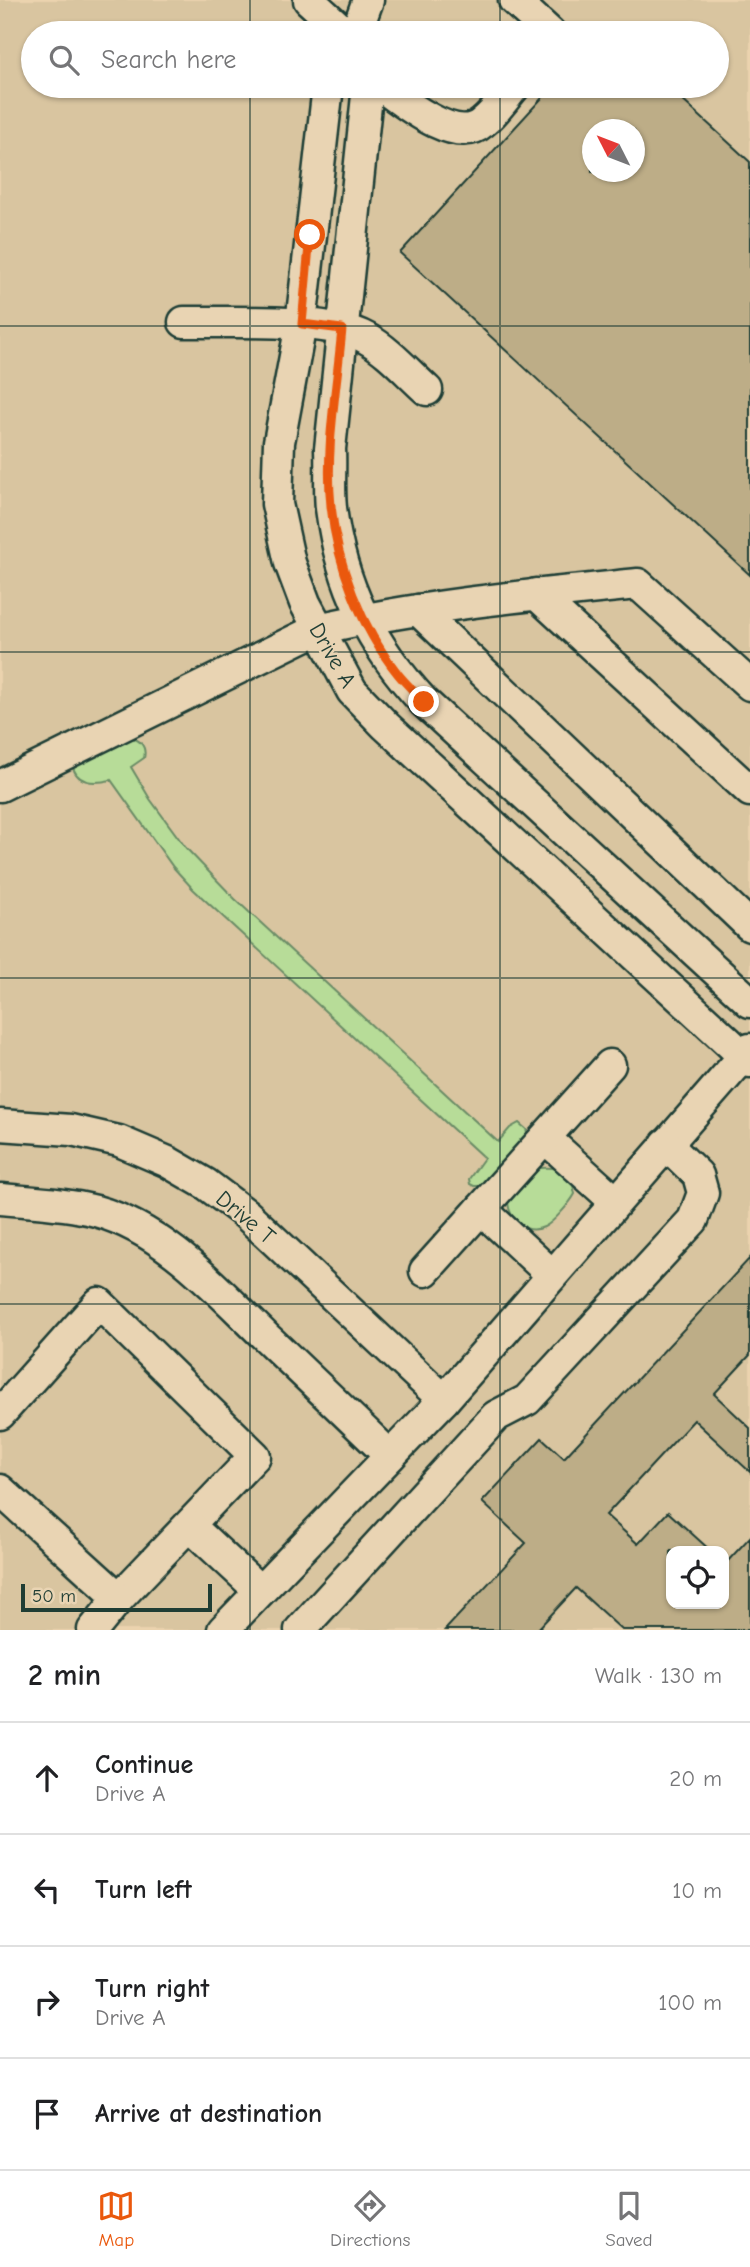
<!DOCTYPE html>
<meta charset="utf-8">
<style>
body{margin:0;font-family:"Comic Neue",sans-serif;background:#f2f2f2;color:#202124}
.controls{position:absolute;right:21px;bottom:21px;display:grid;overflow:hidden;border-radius:14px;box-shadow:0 2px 5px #0004}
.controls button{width:63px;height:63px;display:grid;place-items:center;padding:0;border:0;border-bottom:2px solid #e0e0e0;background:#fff;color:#202124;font:35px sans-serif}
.compass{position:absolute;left:582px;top:119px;width:63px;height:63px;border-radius:50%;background:#fff;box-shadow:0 2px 5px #0004;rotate:312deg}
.scale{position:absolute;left:21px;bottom:18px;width:191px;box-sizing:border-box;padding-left:7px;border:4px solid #1f3d34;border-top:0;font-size:19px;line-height:24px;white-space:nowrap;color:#1f3d34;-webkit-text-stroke:5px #e9d4b3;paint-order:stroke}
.stop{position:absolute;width:21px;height:21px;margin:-16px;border:5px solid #ea580c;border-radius:50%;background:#fff}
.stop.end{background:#ea580c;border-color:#fff;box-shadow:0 2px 7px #0008}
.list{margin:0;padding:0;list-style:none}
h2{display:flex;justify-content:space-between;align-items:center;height:91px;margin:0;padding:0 28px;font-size:30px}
h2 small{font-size:23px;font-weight:400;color:#757577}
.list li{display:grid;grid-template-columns:46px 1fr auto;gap:21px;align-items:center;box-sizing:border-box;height:112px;padding:0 28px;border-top:2px solid #e0e0e0}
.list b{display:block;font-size:26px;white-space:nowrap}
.list p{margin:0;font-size:23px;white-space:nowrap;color:#757577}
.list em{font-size:23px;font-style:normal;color:#757577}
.icon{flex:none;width:38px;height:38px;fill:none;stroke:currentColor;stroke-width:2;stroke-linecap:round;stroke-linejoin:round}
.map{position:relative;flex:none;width:750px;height:1630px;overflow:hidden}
.search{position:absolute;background:#fff;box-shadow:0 2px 5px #0004;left:21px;right:21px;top:21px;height:77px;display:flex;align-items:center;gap:18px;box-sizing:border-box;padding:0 24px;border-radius:38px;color:#757577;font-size:26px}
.sheet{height:539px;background:#fff}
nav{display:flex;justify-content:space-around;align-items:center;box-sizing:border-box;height:98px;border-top:2px solid #e0e0e0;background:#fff;font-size:19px;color:#757577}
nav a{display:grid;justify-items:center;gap:4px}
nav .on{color:#ea580c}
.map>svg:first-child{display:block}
.built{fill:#d9c5a0;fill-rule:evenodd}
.green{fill:#b7dc98;stroke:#6b8c66;stroke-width:2}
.building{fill:#bdad87;stroke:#1f3d34;stroke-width:2;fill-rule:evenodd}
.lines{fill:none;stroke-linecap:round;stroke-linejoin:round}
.minor-casing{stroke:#1f3d34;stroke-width:35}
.minor{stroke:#e9d4b3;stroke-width:30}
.route{stroke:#ea580c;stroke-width:9}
.grid{fill:none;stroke:#1f3d34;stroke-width:2;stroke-opacity:0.55}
.labels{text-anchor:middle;stroke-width:5;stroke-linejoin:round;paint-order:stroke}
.street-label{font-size:23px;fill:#1f3d34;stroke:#e9d4b3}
</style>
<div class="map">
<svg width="750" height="1630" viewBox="0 0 750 1630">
<rect width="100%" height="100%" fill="#ebd3ae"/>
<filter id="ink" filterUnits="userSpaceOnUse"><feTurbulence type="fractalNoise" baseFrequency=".0143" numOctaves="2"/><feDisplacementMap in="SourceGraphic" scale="14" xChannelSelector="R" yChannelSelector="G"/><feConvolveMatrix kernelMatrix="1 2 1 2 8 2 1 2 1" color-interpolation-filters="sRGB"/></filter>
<g filter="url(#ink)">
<path class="built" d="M0,0H750V1630H0ZM33,33H717V86H33ZM592,130H634V172H592ZM671,1551H724V1604H671Z"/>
<g class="green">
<path d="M127,737C139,738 147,746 144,758L131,767L150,799L186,848L235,899L498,1142L510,1128L519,1123L526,1129L528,1135L524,1143L480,1186H474L470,1184L469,1179L484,1158L193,889L173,867L111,780C94,784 75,784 72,763Z"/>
<path d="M540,1168C563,1166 571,1172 575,1194C570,1203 553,1223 544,1227C525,1236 510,1219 508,1203L530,1176Z"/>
</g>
<g class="building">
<path d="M553,86H667L750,162V575L400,253ZM592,130H634V172H592Z"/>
<polygon points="750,1258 750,1355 714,1394 750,1428 750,1472 694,1420 606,1515 638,1544 668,1512 711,1551 671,1551 671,1604 724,1604 724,1563 725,1564 750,1537 750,1630 622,1630 576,1588 537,1630 445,1630 526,1543 482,1502 542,1438 564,1458"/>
</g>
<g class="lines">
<defs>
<g id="minor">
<polyline points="309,0 345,33"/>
<polyline points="514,0 550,33"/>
<polyline points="356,33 368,0"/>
<polyline points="328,86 301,324 279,442 277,504 290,563 305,603 352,691 386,726 750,1062"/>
<path d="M368,86L330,449C331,468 329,489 331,508C341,586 371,645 424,702L750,1002"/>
<path d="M381,86C403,102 456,146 482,123C495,113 505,98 515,86"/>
<path d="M184,322C229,323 328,317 366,338C388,350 408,373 427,390"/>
<polyline points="536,594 750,791"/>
<polyline points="418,610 750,926"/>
<path d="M0,786L318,629C423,605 531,595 638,584L750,685"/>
<polyline points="0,1125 71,1130 119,1141 168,1162 206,1184 246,1214 444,1400"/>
<polyline points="545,1138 616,1202"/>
<path d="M0,1199C32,1202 65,1203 96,1211C165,1230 216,1289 266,1337C308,1377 349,1416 390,1456"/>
<polyline points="481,1209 552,1275"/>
<polyline points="425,1271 610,1065"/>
<polyline points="0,1414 99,1303 255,1456 119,1598 0,1490"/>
<polyline points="190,1526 260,1591"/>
<polyline points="93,1630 119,1598"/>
<polyline points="223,1630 444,1400 750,1049"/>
<polyline points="300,1630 496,1416 527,1400 693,1220 703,1193 698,1175 666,1144"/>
</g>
</defs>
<use href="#minor" class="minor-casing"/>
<use href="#minor" class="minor"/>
</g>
</g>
<g class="lines" filter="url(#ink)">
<path class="route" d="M310,235L302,324L342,329C337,387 325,448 331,506C337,565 361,628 398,674C406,684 416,693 424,702"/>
</g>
<path class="grid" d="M250,0V33M500,0V33M250,86V1630M500,86V1630M0,326H750M0,652H750M0,978H750M0,1304H750"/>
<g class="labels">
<g class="street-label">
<text transform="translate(333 655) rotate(60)" y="8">Drive A</text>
<text transform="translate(246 1217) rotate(40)" y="8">Drive T</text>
</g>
</g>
</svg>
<div class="controls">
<button><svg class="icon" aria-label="locate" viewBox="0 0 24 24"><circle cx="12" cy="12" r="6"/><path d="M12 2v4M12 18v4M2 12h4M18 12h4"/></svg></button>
</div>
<svg class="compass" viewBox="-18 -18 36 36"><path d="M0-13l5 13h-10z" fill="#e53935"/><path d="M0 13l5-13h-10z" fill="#757577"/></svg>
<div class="scale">50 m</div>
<div class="stop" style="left:310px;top:235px"></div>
<div class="stop end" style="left:424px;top:702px"></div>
<div class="search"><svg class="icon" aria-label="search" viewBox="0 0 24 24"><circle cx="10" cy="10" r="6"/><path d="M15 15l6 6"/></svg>Search here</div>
</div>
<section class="sheet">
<h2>2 min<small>Walk · 130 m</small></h2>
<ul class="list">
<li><svg class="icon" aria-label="ahead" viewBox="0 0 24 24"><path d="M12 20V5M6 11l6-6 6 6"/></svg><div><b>Continue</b><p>Drive A</p></div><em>20 m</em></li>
<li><svg class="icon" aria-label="left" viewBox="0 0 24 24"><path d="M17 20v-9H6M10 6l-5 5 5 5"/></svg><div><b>Turn left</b></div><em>10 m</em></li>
<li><svg class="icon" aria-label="right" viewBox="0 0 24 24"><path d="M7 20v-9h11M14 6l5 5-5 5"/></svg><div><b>Turn right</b><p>Drive A</p></div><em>100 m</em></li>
<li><svg class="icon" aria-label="arrive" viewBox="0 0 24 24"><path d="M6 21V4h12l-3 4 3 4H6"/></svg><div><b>Arrive at destination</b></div></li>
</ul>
</section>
<nav>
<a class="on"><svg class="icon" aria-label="map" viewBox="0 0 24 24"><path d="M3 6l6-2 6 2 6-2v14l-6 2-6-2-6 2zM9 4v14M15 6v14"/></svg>Map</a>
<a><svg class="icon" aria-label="directions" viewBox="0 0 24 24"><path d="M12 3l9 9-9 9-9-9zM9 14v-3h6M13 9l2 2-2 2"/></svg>Directions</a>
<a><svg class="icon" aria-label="saved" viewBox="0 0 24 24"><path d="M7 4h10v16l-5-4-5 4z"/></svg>Saved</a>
</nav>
